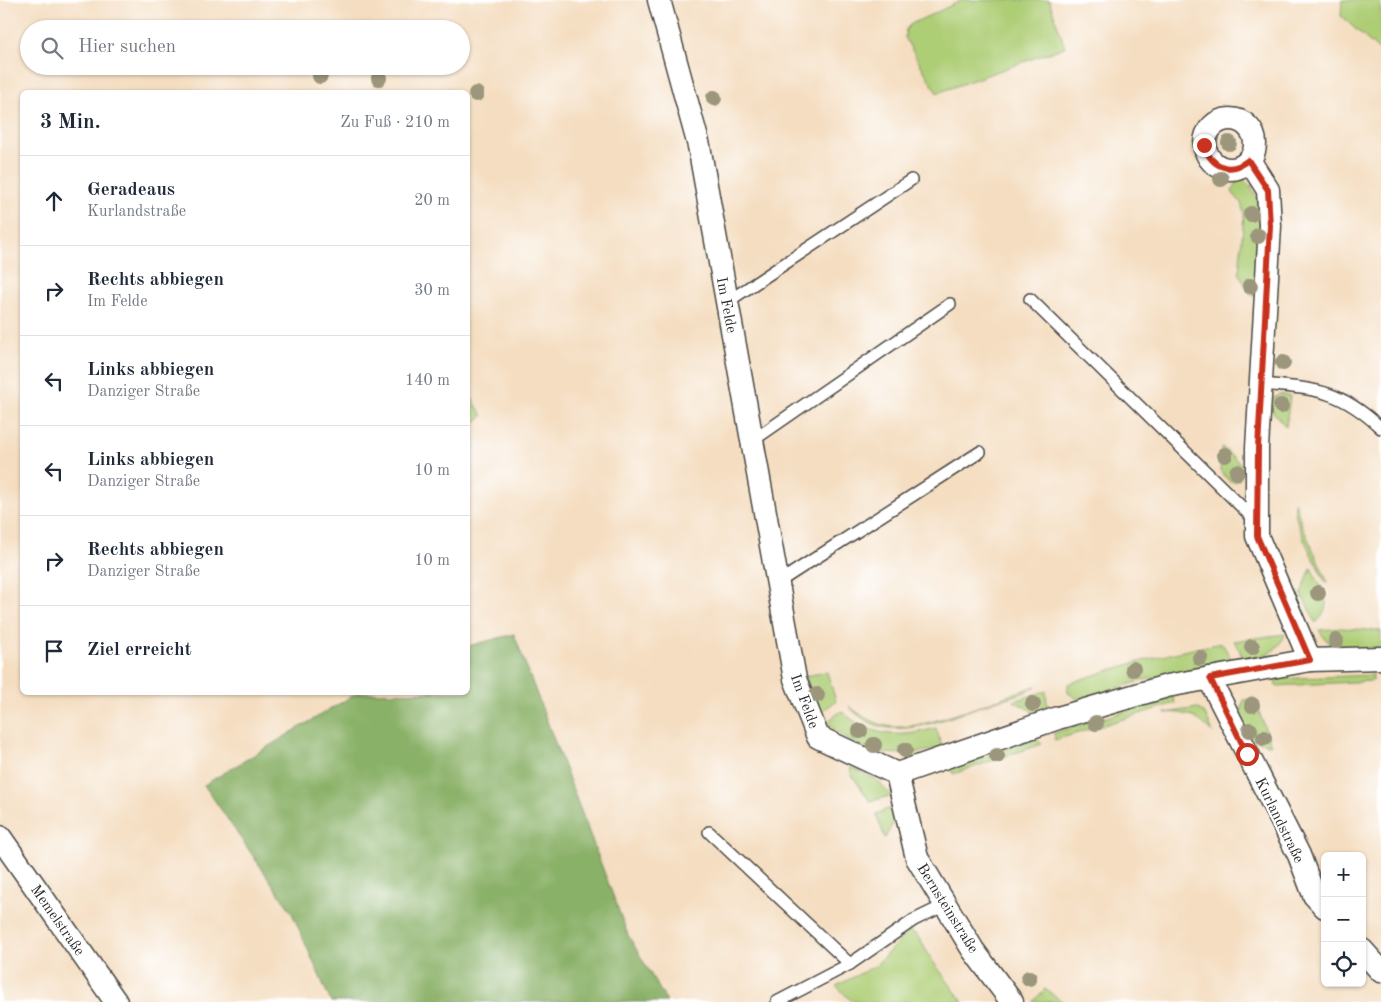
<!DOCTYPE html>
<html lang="de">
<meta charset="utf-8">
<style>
body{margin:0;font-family:"Old Standard TT",serif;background:#f6f6f7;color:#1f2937}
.controls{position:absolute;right:15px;bottom:15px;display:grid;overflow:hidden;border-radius:8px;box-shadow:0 1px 4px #0004}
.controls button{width:45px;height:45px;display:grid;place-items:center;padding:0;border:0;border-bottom:1px solid #e0e1e3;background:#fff;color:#1f2937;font:25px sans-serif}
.stop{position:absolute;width:15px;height:15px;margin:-11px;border:4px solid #c8321e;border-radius:50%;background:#fff}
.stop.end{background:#c8321e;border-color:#fff;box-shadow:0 1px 5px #0008}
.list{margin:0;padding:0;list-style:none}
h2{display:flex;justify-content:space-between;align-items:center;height:65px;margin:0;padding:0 20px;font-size:21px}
h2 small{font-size:16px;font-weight:400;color:#747a83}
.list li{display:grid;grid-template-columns:32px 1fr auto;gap:15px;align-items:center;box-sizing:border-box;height:90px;padding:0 20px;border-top:1px solid #e0e1e3}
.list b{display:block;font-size:19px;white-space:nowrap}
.list p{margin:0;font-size:16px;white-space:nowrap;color:#747a83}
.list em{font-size:16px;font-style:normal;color:#747a83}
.icon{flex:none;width:28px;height:28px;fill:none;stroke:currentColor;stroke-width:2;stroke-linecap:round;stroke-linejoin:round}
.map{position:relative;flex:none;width:1381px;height:1002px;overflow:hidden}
.search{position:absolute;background:#fff;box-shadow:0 1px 4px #0004;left:20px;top:20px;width:450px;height:55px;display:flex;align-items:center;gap:12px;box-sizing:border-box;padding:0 18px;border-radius:28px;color:#747a83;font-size:19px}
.panel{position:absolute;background:#fff;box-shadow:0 1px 4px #0004;left:20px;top:90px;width:450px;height:605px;border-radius:8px}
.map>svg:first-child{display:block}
.green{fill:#aece76;stroke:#6c7c50}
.forest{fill:#8ab167;stroke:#5a6e49}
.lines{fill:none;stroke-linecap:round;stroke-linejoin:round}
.lane-casing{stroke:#494641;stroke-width:14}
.street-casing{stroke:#494641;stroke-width:25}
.lane{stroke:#fff;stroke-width:11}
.street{stroke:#fff;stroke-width:22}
.tree{fill:#9b967b}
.route{stroke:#c8321e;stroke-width:6}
.labels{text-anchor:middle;stroke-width:4.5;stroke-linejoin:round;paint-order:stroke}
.street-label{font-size:15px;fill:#2b2b2b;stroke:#fff}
</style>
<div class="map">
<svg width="1381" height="1002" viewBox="0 0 1381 1002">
<rect width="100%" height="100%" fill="#fff"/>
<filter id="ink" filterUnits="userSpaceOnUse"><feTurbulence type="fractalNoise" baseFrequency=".02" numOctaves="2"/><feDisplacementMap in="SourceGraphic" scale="10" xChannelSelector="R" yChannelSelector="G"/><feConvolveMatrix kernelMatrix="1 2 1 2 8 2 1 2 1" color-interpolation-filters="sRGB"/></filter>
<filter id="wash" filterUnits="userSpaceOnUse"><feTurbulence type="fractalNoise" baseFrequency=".0096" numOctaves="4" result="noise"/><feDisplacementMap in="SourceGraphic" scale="20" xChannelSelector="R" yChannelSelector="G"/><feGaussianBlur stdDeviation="1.12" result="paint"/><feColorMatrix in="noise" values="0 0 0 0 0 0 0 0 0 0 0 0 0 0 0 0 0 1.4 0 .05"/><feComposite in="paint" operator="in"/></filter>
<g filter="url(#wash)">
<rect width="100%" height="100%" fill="#f4ddc0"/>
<g class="green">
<polygon points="963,0 1049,0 1065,47 937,93 905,38 906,29 911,24"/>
<polygon points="1342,0 1381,0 1381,52 1341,16"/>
<path d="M1239,178C1274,190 1257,266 1255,296L1251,295L1239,274L1244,214L1241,203L1232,192Z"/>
<polygon points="468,392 483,416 468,427"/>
<polygon points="1280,394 1290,396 1286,427 1269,407 1271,400"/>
<polygon points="1222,447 1240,463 1240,479 1234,482 1228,480 1220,470"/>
<path d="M1295,502L1301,523L1328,583H1326C1318,567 1290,518 1295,502Z"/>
<path d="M1311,568C1321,589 1336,604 1316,623L1301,593Z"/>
<path d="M1342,628L1381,631V652C1356,651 1333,655 1319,630Z"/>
<path d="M1285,634C1277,653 1264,657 1245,660L1234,641Z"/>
<path d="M1222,643L1233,662L1144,680L1079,700L1068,693V684C1118,666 1170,653 1222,643Z"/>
<polygon points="827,672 836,701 821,712 805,676"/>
<polygon points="1373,675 1373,681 1276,686 1275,679"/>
<path d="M1036,686C1025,695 1003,698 989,703C946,718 885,750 849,706C861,716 876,725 893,727C930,729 999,697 1036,686Z"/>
<polygon points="1046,691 1047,706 1043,712 1037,714 1014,701"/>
<polygon points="1173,697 1175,703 1055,740 1054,733"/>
<path d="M1254,698L1271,745L1247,737C1242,724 1238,714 1244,700Z"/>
<path d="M1197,708L1205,714L1213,733C1199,717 1185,711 1165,713Z"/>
<path d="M841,711C872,737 898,739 936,728L942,747C901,760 856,756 827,722Z"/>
<polygon points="1036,739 1042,744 953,774 951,768"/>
<polygon points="850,767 876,779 891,796 870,801 851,774"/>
<polygon points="896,806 898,814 885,838 876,814"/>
<polygon points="909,931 917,935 934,963 963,1002 853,1002 836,986 875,966"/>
<polygon points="1045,989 1063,1002 1033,1002"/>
</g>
<polygon class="forest" points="514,634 628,935 667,1002 331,1002 291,911 204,785 357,693 468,692 468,646"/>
</g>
<g filter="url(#ink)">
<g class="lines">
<defs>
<g id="lane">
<polyline points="1030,299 1256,521"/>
<polyline points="727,302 911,180"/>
<path d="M1261,384C1316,389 1339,389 1381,428"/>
<polyline points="752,441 950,304"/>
<polyline points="777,583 980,452"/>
<polyline points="709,832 850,964 914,920 945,905"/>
<polyline points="777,1002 850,964"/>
</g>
<g id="street">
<polyline points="659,0 699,146 795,679 818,737 897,774 1058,718 1167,686 1310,660 1381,658"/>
<circle cx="1230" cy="144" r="25"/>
<polyline points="1249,160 1268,190 1270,226 1257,448 1257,536 1310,660"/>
<polyline points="1209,678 1299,855 1314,895 1325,907"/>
<polyline points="897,774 917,858 973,950 1012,1002"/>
<polyline points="0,837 116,1002"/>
<polyline points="1362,950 1381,971"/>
</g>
</defs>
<use href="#lane" class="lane-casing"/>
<use href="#street" class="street-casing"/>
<use href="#lane" class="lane"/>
<use href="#street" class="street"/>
</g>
<g class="tree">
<circle cx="320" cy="76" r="8"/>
<circle cx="379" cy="78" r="8"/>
<circle cx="476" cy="94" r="8"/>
<circle cx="714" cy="98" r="8"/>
<circle cx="1229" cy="143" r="8"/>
<circle cx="1221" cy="179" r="8"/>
<circle cx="1251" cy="214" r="8"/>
<circle cx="1258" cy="236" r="8"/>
<circle cx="1250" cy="286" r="8"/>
<circle cx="1283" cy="363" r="8"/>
<circle cx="1281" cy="406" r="8"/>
<circle cx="1225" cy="455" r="8"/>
<circle cx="1237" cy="472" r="8"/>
<circle cx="1318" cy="593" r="8"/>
<circle cx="1336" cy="641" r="8"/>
<circle cx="1252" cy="647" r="8"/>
<circle cx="1200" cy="658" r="8"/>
<circle cx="1133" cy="669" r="8"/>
<circle cx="817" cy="695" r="8"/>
<circle cx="1033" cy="704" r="8"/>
<circle cx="1252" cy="705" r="8"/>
<circle cx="1096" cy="723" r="8"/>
<circle cx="1250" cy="730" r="8"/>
<circle cx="860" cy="731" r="8"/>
<circle cx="1264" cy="738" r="8"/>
<circle cx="874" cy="745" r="8"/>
<circle cx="905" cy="750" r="8"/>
<circle cx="997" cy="756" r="8"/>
<circle cx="1029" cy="978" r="8"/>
</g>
</g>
<g class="lines" filter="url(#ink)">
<path class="route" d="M1204,145C1211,167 1230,175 1248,160L1268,190L1270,226L1258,448L1257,536L1310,660L1210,678L1247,754"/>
</g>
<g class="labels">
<g class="street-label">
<text transform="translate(727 305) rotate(79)" y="5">Im Felde</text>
<text transform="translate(805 701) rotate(70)" y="5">Im Felde</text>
<text transform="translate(1280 820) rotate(64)" y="5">Kurlandstraße</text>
<text transform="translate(948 908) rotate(58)" y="5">Bernsteinstraße</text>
<text transform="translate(58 920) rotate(55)" y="5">Memelstraße</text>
</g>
</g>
</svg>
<div class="controls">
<button>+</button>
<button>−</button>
<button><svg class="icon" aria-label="locate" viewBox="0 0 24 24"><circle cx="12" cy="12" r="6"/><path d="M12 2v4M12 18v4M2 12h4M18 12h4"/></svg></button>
</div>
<div class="stop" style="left:1247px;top:754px"></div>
<div class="stop end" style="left:1204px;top:145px"></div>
<div class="search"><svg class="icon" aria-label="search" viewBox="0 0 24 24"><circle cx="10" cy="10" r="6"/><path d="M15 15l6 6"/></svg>Hier suchen</div>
<section class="panel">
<h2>3 Min.<small>Zu Fuß · 210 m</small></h2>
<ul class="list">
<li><svg class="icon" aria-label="ahead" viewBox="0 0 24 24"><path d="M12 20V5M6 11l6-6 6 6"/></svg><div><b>Geradeaus</b><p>Kurlandstraße</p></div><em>20 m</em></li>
<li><svg class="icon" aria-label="right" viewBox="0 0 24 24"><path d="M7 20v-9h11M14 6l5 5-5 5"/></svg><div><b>Rechts abbiegen</b><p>Im Felde</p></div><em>30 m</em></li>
<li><svg class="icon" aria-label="left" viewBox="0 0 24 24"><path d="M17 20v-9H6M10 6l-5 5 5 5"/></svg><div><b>Links abbiegen</b><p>Danziger Straße</p></div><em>140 m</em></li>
<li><svg class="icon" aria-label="left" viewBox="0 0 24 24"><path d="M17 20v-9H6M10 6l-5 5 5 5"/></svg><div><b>Links abbiegen</b><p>Danziger Straße</p></div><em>10 m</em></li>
<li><svg class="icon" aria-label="right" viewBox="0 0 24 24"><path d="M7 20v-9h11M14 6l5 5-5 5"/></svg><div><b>Rechts abbiegen</b><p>Danziger Straße</p></div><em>10 m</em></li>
<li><svg class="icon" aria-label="arrive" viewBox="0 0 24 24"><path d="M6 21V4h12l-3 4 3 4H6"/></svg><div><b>Ziel erreicht</b></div></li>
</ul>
</section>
</div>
